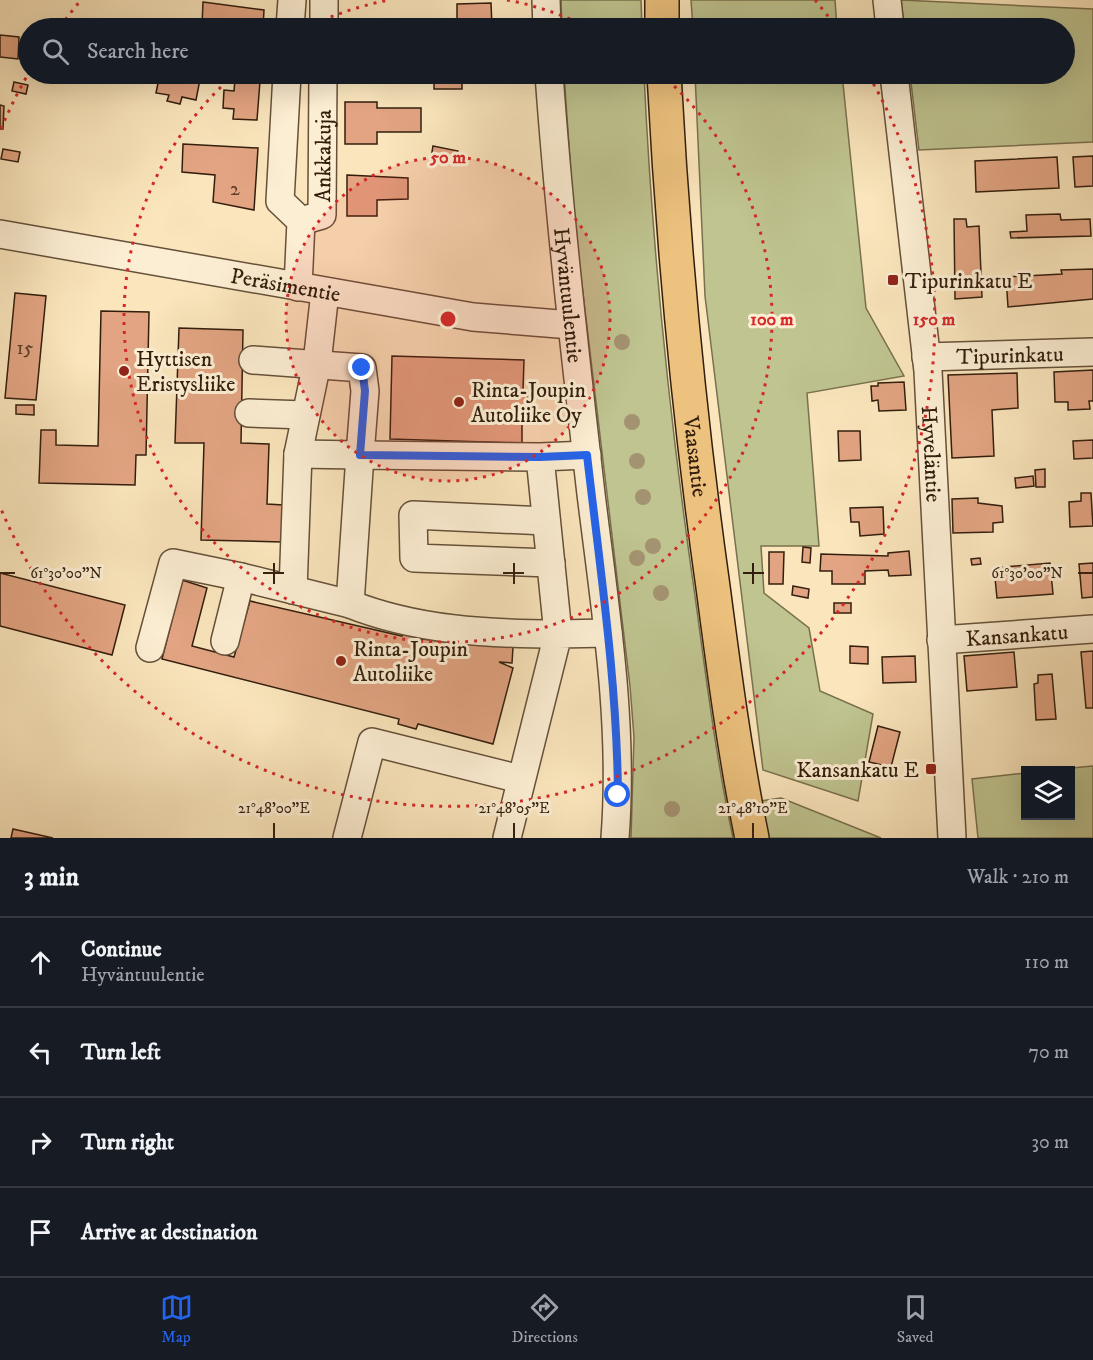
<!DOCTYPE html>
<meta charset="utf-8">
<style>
body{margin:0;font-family:"IM FELL DW Pica",serif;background:#242831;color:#f1f3f6}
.controls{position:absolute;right:18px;bottom:18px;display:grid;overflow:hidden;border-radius:0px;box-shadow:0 6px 24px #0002}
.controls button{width:54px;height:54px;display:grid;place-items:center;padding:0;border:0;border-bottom:2px solid #363941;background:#171b24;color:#f1f3f6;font:30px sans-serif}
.stop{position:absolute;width:18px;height:18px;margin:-14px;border:4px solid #2563eb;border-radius:50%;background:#fff}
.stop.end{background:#2563eb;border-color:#fff;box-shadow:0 2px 6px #0008}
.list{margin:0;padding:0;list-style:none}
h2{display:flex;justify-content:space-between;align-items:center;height:78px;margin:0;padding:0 24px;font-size:26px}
h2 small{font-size:20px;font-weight:400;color:#9ea1a6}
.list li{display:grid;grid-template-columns:39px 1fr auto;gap:18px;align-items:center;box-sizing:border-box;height:90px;padding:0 24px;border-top:2px solid #363941}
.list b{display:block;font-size:22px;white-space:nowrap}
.list p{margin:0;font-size:20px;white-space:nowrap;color:#9ea1a6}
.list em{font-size:20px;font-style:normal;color:#9ea1a6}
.icon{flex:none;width:33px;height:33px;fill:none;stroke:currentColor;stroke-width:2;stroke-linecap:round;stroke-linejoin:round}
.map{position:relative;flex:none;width:1093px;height:838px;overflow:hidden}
.search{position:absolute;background:#171b24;box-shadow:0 6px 24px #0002;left:18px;right:18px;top:18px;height:66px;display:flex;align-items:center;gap:15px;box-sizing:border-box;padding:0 21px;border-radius:33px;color:#9ea1a6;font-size:22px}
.sheet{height:438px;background:#171b24}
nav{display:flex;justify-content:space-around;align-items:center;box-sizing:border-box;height:84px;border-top:2px solid #363941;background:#171b24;font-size:16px;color:#9ea1a6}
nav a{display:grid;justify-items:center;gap:3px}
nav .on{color:#2563eb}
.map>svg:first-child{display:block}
.green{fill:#bfc490;stroke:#79714e;stroke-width:1.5}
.building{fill:#e2a482;stroke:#331e0d;stroke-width:1.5}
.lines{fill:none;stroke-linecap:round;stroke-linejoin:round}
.minor-casing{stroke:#655039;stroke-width:30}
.major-casing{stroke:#331e0d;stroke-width:36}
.minor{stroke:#fceed3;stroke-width:27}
.major{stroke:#edc27e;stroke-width:33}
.tree{fill:#a49371}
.route{stroke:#2563eb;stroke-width:8}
.ticks{fill:none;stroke:#331e0d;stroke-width:2}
.ring{fill:none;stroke:#d62828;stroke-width:3;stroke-dasharray:3 6}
.poi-dot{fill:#8f2418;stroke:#fceed3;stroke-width:2}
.labels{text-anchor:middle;stroke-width:6;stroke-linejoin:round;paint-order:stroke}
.number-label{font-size:20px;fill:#5f402a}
.street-label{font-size:22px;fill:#331e0d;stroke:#fceed3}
.poi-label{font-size:22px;fill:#331e0d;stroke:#fceed3;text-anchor:start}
.ticks-label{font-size:15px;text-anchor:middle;fill:#331e0d;stroke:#fceed3;stroke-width:6;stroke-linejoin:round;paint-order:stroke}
.centre{fill:#d62828;stroke:#fceed3;stroke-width:3}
.ring-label{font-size:18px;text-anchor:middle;font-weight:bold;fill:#d62828;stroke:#fceed3;stroke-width:6;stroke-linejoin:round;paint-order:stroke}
</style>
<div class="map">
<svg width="1093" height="838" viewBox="0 0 1093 838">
<rect width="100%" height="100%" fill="#fae5bc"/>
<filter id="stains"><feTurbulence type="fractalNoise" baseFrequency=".00333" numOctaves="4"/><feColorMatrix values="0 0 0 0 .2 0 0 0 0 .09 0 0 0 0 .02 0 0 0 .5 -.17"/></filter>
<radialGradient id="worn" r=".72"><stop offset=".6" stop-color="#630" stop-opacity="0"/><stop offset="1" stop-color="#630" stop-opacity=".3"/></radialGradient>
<g class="green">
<polygon points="561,0 641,0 642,28 562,28"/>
<polygon points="691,0 835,0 837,28 693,28"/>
<polygon points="901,0 1093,9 1093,142 919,150 910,74 1064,74 1064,28 904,28"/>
<path d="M564,74H644C652,248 670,423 695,596C706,677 716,758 733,838H631L634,737L630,686L574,218Z"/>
<polygon points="695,74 842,74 866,308 904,376 807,393 819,546 761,546 764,593 809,628 820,691 873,714 858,801 763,770 705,296"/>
<polygon points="1093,766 1093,838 978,838 972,779 1025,773 1026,816 1070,816 1070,770 1050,770"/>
<polygon points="781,798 881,838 768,838 760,801"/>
</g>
<g class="building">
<polygon points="203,2 264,10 263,28 202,25"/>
<polygon points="491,3 492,27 457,28 457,4"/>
<polygon points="0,35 19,37 18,59 0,57"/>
<polygon points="154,74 201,74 196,100 182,97 180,104 167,101 169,95 156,93 158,83 152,82"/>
<rect x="434" y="74" width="28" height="15"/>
<polygon points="235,79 260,81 257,120 233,119 234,109 223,108 224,90 234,91"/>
<polygon points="14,82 28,85 26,94 12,91"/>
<polygon points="345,102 377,102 377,108 421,108 421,132 377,132 377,144 345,144"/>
<polygon points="0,105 4,106 3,129 0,129"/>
<polygon points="183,144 258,148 254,210 213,202 215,175 182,172"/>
<polygon points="433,146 458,151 456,163 431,158"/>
<polygon points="3,149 20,152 18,162 1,159"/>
<polygon points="1093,156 1093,186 1075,187 1073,157"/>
<polygon points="1057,157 1059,188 976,192 975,161"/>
<polygon points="347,175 408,178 408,199 377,200 377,216 347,216"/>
<polygon points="1060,214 1061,220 1090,219 1091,236 1011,238 1010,232 1027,231 1026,215"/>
<polygon points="954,219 966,219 967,227 979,226 982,297 955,299"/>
<polygon points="1093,269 1093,299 1008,307 1006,277 1062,274 1061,270"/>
<polygon points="15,293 46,296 36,400 5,398"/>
<polygon points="101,311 149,312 146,455 136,455 135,485 39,483 41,430 56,430 56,445 98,446"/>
<polygon points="179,328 243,330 241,443 269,444 267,504 283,505 282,542 201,540 204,443 175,443"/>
<polygon points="392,356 524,360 523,391 528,391 528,412 522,412 522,443 390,439"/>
<polygon points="1093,370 1093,401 1089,401 1090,409 1068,410 1068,402 1055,402 1054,372"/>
<polygon points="1017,373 1018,408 992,410 994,456 952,458 948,375"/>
<polygon points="904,382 906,410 879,411 878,400 872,401 871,386 878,386 878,383"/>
<polygon points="16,405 34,405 34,415 16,414"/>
<polygon points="838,431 860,431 861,460 839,461"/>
<polygon points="1093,440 1093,458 1074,459 1073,441"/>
<polygon points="1045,469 1045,487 1036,487 1035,470"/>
<polygon points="1033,476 1034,486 1016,488 1015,478"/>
<polygon points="1081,493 1091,493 1093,526 1070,527 1069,502 1081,501"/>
<polygon points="978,498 978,503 1002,506 1003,522 993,523 993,532 953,533 952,499"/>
<polygon points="883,507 884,534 860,536 859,522 851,522 850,508"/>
<polygon points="803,547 811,548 810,563 802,562"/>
<polygon points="909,551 911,575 889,576 888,570 865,571 865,584 832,584 832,571 820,571 821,554 888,556 888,553"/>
<polygon points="769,552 784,552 783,584 769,584"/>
<polygon points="980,558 981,564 972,565 971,559"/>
<polygon points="1050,563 1053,594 997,598 994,568"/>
<polygon points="1093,563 1093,597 1082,598 1079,564"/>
<polygon points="0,573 125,605 112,655 0,626"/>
<polygon points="182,580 207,588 192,646 234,657 250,601 402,636 405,626 420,630 418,639 501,643 501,646 513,647 512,663 499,662 513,668 493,744 418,724 416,729 398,724 399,719 162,659"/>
<polygon points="793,586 809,589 808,598 792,595"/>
<rect x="834" y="603" width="17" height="10"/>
<polygon points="850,646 868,647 868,664 850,663"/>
<polygon points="1093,651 1093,708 1086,708 1081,652"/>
<polygon points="1014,652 1017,687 967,691 964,656"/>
<polygon points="915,656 916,682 883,683 882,657"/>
<polygon points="1052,674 1056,719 1036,720 1034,684 1038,683 1038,675"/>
<polygon points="878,726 900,732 891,767 869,762"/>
<polygon points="13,829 53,838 11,838"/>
</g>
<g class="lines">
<defs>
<g id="minor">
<polyline points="546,0 547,28"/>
<polyline points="887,0 890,28"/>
<polyline points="290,28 292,0"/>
<polyline points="324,28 324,0"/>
<polyline points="287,74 280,201 301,221 298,287"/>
<path id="s1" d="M549,74C559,214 575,354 591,494C605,608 624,723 615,838"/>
<path id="s2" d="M894,74L928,371L952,838"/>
<path id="s3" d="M301,221L322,215L323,74"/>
<path id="s4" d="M0,234L473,317L571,325"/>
<path id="s5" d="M926,357L1093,352"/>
<polyline points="253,360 362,368 365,391 360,455 298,454 293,590"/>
<polyline points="249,413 305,415"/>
<polyline points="298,454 317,363 325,292"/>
<path d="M540,457L360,455L350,604C415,630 488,634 558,634L540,457L587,455"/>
<polyline points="546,521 413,515 414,558 551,563"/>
<path id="s6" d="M941,640L1093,629"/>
<polyline points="225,641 241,577 350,604"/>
<polyline points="150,648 173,563 241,577"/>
<polyline points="347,838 372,742 520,779"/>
<polyline points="507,838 558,634 608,633"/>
</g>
<g id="major">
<polyline points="662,0 662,28"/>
<path id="s7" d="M664,74C673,245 689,417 713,587C724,671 735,755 752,838"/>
</g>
</defs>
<use href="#minor" class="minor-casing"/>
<use href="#major" class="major-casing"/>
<use href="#minor" class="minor"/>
<use href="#major" class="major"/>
</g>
<g class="tree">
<circle cx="622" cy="342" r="8"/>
<circle cx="632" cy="422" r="8"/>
<circle cx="637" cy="461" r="8"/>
<circle cx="643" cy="497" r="8"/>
<circle cx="653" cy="546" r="8"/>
<circle cx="637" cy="558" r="8"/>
<circle cx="661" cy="593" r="8"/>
<circle cx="672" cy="809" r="8"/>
</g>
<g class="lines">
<path class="route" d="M362,368L365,391L360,455L540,457L587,455C600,568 617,681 618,795"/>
</g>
<path class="ticks" d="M274,563V584M514,563V584M753,563V584M0,573H15M263,573H284M503,573H524M743,573H764M1078,573H1093M274,823V838M514,823V838M753,823V838"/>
<circle cx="448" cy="319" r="162" fill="#d62828" fill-opacity=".12"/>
<g class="ring">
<circle cx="448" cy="319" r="162"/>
<path d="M306 28A324 324 0 0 1 389 0M507 0A324 324 0 0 1 590 28M661 74A324 324 0 1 1 235 74"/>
<path d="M1 129A486 486 0 0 1 27 76M60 27A486 486 0 0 1 81 0M815 0A486 486 0 0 1 836 27M869 76A486 486 0 1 1 1 509"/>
</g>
<g class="poi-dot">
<rect x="887" y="274" width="12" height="12" rx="3"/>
<circle cx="124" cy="371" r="6"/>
<circle cx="459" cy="402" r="6"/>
<circle cx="341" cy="661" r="6"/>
<rect x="925" y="763" width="12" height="12" rx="3"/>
</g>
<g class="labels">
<g class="number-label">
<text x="235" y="195">2</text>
<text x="25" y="354">15</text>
</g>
<g class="street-label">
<text dy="8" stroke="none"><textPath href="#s3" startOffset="81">Ankkakuja</textPath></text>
<text dy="8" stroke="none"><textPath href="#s4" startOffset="290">Peräsimentie</textPath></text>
<text dy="8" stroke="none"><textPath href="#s1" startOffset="222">Hyväntuulentie</textPath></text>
<text dy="8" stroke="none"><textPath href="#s5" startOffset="84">Tipurinkatu</textPath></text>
<text dy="8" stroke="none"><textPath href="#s2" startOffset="382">Hyveläntie</textPath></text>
<text dy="8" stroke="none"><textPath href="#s7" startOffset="384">Vaasantie</textPath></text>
<text dy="8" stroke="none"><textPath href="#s6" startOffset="76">Kansankatu</textPath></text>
</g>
<g class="poi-label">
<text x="905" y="288">Tipurinkatu E</text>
<text x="136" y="366">Hyttisen<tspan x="136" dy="25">Eristysliike</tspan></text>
<text x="471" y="397">Rinta-Joupin<tspan x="471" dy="25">Autoliike Oy</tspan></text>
<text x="353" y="656">Rinta-Joupin<tspan x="353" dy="25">Autoliike</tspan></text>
<text x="919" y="777" text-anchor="end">Kansankatu E</text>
</g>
</g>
<g class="ticks-label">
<text x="66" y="578">61°30'00"N</text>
<text x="1027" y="578">61°30'00"N</text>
<text x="274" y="813">21°48'00"E</text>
<text x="514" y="813">21°48'05"E</text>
<text x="753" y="813">21°48'10"E</text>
</g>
<circle cx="448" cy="319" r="9" class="centre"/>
<g class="ring-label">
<text x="448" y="163">50 m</text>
<text x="772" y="325">100 m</text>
<text x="934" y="325">150 m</text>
</g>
<rect width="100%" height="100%" filter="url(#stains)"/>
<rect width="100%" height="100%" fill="url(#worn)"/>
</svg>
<div class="controls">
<button><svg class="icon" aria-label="layers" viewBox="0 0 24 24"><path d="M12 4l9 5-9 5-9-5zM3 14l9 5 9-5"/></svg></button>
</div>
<div class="stop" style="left:618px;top:795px"></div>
<div class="stop end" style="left:362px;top:368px"></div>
<div class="search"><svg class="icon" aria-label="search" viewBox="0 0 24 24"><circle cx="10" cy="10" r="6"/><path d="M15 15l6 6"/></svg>Search here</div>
</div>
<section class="sheet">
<h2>3 min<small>Walk · 210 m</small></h2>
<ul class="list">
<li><svg class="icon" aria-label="ahead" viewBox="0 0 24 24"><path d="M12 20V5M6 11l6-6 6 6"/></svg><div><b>Continue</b><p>Hyväntuulentie</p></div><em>110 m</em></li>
<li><svg class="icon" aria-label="left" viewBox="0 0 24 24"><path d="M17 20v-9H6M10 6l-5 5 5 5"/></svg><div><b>Turn left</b></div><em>70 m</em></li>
<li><svg class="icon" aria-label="right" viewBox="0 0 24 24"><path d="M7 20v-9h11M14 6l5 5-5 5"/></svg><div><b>Turn right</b></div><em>30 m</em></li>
<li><svg class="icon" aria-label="arrive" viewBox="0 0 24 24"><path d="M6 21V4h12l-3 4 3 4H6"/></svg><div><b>Arrive at destination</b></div></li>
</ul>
</section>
<nav>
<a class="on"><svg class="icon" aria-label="map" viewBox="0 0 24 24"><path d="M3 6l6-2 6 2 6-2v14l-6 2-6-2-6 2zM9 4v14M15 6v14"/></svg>Map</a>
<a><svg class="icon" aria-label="directions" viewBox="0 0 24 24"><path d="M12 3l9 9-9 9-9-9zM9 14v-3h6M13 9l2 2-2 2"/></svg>Directions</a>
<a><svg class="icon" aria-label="saved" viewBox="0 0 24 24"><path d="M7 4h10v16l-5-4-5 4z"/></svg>Saved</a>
</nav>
